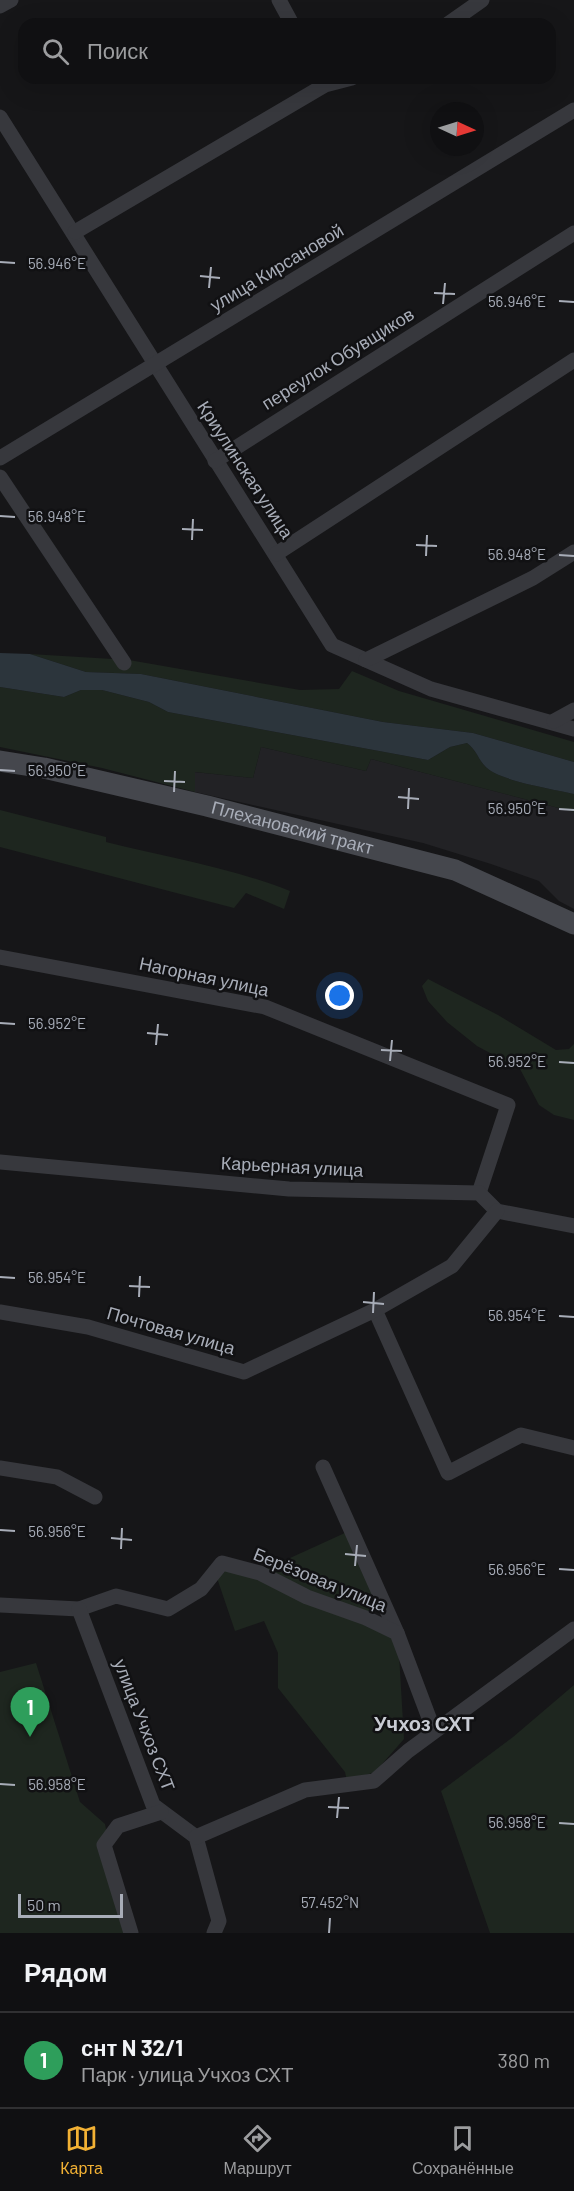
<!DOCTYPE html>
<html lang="ru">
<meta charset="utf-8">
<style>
body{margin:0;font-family:Barlow,sans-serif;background:#19191b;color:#f1f3f6}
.compass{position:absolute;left:430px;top:102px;width:54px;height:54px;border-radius:50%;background:#101012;box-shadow:0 6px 24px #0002;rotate:94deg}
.scale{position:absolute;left:18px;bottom:15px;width:105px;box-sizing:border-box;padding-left:6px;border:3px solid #a8adb8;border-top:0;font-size:16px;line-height:21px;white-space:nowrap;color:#a8adb8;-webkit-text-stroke:4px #111113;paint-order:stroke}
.you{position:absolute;left:340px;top:996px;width:21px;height:21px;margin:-15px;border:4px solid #fff;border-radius:50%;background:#1a73e8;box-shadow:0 0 0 9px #1a73e833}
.badge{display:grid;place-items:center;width:39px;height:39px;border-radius:50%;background:#f2b134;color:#fff;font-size:20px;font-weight:700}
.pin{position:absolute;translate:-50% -50px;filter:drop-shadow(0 2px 3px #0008)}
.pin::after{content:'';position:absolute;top:32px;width:21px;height:18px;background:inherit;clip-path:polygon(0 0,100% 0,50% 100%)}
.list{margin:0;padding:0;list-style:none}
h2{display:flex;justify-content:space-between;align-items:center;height:78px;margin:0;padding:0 24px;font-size:26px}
h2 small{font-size:20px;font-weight:400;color:#9c9d9f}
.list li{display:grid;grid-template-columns:39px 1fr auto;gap:18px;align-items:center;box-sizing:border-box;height:96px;padding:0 24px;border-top:2px solid #303032}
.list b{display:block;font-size:22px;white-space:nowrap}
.list p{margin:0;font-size:20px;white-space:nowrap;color:#9c9d9f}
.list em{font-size:20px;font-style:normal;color:#9c9d9f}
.icon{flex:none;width:33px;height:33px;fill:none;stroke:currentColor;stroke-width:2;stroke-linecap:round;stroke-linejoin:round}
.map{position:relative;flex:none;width:574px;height:1933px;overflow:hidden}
.search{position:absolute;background:#101012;box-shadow:0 6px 24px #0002;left:18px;right:18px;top:18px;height:66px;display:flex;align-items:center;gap:15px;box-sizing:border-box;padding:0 21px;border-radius:18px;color:#9c9d9f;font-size:22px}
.sheet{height:174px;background:#101012}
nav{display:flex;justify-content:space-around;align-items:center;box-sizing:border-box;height:84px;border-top:2px solid #303032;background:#101012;font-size:16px;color:#9c9d9f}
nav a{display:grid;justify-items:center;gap:3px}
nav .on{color:#f2b134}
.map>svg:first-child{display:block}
.built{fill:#222225}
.green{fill:#1e261f}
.water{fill:#2c353c}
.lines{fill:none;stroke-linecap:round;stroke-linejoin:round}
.street{stroke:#37383d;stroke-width:15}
.secondary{stroke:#45474d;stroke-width:21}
.ticks{fill:none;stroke:#a8adb8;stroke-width:2}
.labels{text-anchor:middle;stroke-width:5;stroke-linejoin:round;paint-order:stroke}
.street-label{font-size:18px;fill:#a8adb8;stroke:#111113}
.neighbourhood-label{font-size:20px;font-weight:bold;fill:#c9ccd4;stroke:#111113}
.ticks-label{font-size:15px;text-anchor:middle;fill:#a8adb8;stroke:#111113;stroke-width:5;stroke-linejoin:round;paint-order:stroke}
</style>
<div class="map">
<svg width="574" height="1933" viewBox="0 0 574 1933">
<rect width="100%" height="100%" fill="#161618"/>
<polygon class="built" points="261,747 366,771 371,759 574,812 574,909 559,901 539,881 491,864 423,843 195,792 194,772 253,778"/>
<g class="green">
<polygon points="30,654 129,660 300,690 339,689 352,671 399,691 574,742 574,762 473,733 383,722 141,674 86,672"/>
<path d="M0,687L64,697L81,690H102L149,702L168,712L428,760L450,747L467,743C477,751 477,757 484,765C496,781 554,789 574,794V812L371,759L366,771L261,747L253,778L195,772V792L102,768L0,747Z"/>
<path d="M0,810L106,837V842C166,857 233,868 290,891L284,909L246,893L234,908L0,847Z"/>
<polygon points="428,979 498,1015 556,1050 569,1049 574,1044 574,1120 554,1115 539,1105 520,1069 477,1046 447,1022 428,1001 422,986"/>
<polygon points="347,1532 383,1610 365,1615 305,1593 266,1569"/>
<polygon points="224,1568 259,1577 398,1637 404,1739 375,1772 347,1781 345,1772 278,1688 278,1653 264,1621 235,1631 217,1578"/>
<polygon points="36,1663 80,1802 105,1824 109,1846 136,1933 0,1933 0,1672"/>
<polygon points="574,1685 574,1933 490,1933 441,1791 513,1737"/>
</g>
<path class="water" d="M0,653L30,654L86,672L141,674L383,722L473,733L574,762V794C554,789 496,781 484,765C477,757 477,751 467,743L450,747L428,760L168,712L149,702L102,690H81L64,697L0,687Z"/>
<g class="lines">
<g class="street">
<polyline points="279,0 292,24"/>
<polyline points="0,6 11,0"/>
<polyline points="448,24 482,0"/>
<polyline points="0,117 332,645 431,689 574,729"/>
<polyline points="75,232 325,85 352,78"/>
<polyline points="0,458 574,110"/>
<polyline points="215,461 574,233"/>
<polyline points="0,477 124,663"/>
<polyline points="276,554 574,360"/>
<polyline points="366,660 533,578 574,552"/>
<polyline points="554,721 574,710"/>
<polyline points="0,957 265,1007 508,1105 479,1193"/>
<polyline points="0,1162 289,1189 479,1193 497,1211 574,1226"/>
<polyline points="375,1310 448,1473 521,1435 574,1448"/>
<polyline points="0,1312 88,1327 244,1372 375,1310 452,1266 497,1211"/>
<polyline points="323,1467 397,1633"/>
<polyline points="0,1468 57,1477 95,1497"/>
<polyline points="0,1605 79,1609 116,1596 168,1609 201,1589 222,1563 260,1573 307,1597 366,1618 397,1633 434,1731"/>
<polyline points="79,1609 153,1805 196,1837 219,1921 214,1933"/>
<polyline points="196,1837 305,1790 374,1781 408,1751 574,1629"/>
<polyline points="131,1933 104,1845 118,1826 161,1812"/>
</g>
<path class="secondary" id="s1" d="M0,761L44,768L207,806L455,870L574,924"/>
</g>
<path class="ticks" d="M0,262L15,263M200,276L220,278M209,288L211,267M434,293L455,294M559,301L574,302M443,304L445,283M0,516L15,517M182,529L203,530M192,540L193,519M416,545L437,546M559,555L574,556M426,556L427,535M0,770L15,771M164,781L185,782M174,792L175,771M398,797L419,799M408,809L409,788M559,809L574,810M0,1023L15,1024M147,1033L168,1035M156,1045L158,1024M381,1050L402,1051M390,1061L392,1040M559,1062L574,1063M0,1277L15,1278M129,1286L150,1287M139,1297L140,1276M363,1302L384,1304M373,1313L374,1292M559,1316L574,1317M0,1530L15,1531M111,1538L132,1540M121,1549L122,1528M345,1554L366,1556M355,1566L357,1545M559,1569L574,1570M0,1784L15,1785M328,1807L349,1808M337,1818L339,1797M559,1823L574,1824M329,1933L330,1918"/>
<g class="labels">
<g class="street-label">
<text transform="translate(277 268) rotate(-31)" y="6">улица Кирсановой</text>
<text transform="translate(338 359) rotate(-32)" y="6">переулок Обувщиков</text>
<text transform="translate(245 470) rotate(57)" y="6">Криулинская улица</text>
<text dy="6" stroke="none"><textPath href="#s1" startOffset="300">Плехановский тракт</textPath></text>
<text transform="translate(204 977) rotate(12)" y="6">Нагорная улица</text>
<text transform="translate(292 1167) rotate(3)" y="6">Карьерная улица</text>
<text transform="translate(171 1331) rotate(16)" y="6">Почтовая улица</text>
<text transform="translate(320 1580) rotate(22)" y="6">Берёзовая улица</text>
<text transform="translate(144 1725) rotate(69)" y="6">улица Учхоз СХТ</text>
</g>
<g class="neighbourhood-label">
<text x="424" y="1731">Учхоз СХТ</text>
</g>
</g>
<g class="ticks-label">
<text x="57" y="269">56.946°E</text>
<text x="517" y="307">56.946°E</text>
<text x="57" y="522">56.948°E</text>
<text x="517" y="560">56.948°E</text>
<text x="57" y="776">56.950°E</text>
<text x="517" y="814">56.950°E</text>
<text x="57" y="1029">56.952°E</text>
<text x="517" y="1067">56.952°E</text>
<text x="57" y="1283">56.954°E</text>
<text x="517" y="1321">56.954°E</text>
<text x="57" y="1537">56.956°E</text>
<text x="517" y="1575">56.956°E</text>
<text x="57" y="1790">56.958°E</text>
<text x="517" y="1828">56.958°E</text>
<text x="330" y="1908">57.452°N</text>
</g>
</svg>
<svg class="compass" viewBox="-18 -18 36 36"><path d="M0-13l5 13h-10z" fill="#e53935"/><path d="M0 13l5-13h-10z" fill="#9c9d9f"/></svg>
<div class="scale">50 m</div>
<div class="you"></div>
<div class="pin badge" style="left:30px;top:1737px;background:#2e9e5b">1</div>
<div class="search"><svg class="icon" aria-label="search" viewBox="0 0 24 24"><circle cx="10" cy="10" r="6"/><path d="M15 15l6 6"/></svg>Поиск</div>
</div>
<section class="sheet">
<h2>Рядом<small></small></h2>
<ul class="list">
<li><span class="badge" style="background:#2e9e5b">1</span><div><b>снт N 32/1</b><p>Парк · улица Учхоз СХТ</p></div><em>380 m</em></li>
</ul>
</section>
<nav>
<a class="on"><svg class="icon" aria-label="map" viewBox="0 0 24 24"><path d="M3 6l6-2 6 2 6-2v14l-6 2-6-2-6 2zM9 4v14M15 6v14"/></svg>Карта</a>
<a><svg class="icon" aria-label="directions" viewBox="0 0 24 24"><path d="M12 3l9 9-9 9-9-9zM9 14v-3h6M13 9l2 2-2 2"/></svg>Маршрут</a>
<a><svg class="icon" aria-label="saved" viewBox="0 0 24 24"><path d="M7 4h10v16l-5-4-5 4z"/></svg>Сохранённые</a>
</nav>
